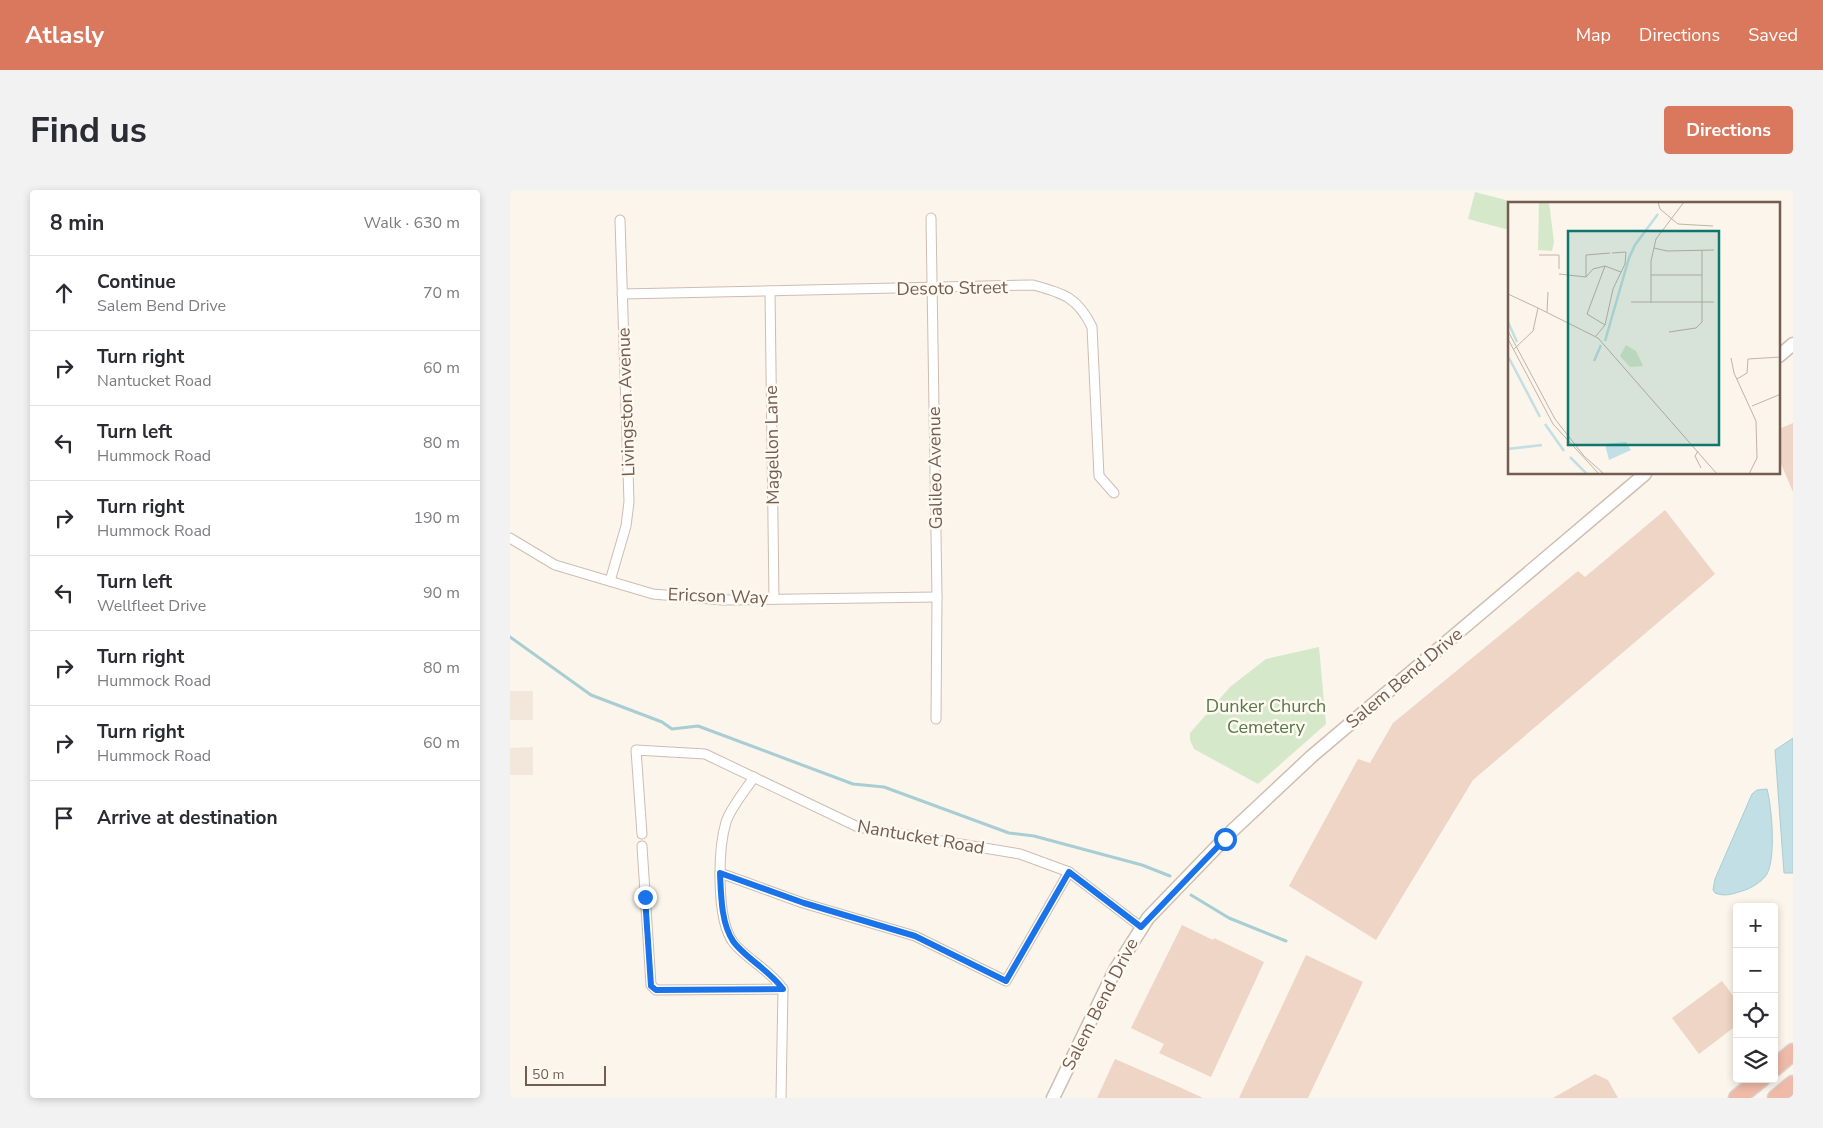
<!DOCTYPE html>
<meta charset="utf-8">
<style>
body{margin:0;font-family:"Nunito Sans",sans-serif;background:#f2f2f3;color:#2b2b33}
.controls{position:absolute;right:15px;bottom:15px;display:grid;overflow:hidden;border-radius:5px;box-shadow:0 2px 8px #0003}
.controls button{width:45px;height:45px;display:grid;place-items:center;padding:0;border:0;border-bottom:1px solid #e1e1e2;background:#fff;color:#2b2b33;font:25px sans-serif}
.scale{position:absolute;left:15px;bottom:12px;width:81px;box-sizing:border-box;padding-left:5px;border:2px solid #745d50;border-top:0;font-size:14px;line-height:18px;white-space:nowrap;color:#745d50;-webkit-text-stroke:4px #fef9f1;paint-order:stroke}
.stop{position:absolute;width:15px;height:15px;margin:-11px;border:4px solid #1a73e8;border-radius:50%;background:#fff}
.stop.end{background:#1a73e8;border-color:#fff;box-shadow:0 1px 5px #0008}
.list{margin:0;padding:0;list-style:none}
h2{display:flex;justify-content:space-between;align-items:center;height:65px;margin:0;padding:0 20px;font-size:21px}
h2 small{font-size:16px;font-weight:400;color:#7c7c81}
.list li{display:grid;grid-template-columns:32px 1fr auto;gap:15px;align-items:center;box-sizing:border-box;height:75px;padding:0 20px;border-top:1px solid #e1e1e2}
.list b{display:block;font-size:19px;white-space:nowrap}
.list p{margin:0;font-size:16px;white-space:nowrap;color:#7c7c81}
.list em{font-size:16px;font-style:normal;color:#7c7c81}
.icon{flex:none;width:28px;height:28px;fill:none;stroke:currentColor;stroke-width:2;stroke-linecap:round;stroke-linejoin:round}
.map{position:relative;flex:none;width:1283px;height:908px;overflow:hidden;border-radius:5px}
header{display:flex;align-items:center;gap:30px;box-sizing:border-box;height:70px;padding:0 25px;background:#d9785c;color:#fff}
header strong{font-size:24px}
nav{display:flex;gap:28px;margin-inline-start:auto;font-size:18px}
.intro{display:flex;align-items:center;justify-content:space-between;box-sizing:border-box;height:120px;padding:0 30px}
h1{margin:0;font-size:35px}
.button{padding:12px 22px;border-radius:5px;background:#d9785c;color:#fff;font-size:18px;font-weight:700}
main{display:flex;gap:30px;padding:0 30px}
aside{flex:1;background:#fff;border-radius:5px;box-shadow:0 2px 8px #0003}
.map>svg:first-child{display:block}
.residential{fill:#f2e7da}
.green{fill:#d6e8ca}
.water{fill:#c1dfe4;stroke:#a8ced4}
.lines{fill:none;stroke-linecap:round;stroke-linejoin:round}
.stream{stroke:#a8ced4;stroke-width:3}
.building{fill:#eed5c5}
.street-casing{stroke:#cdbdb2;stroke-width:11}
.secondary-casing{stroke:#cfbeaf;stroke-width:15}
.highway-casing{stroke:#d8d2ce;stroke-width:19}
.street{stroke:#fff;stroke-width:9}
.secondary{stroke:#fff;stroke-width:12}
.highway{stroke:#efbaa8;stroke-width:16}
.route{stroke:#1a73e8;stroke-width:6}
.labels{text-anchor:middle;stroke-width:5;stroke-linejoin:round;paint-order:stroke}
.street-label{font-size:18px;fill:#745d50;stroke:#fef9f1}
.park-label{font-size:18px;fill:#577849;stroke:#fef9f1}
.inset-river{fill:none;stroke:#c1dfe4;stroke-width:2.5}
.inset-road{fill:none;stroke:#c1b3a8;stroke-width:1}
.view{fill:#0f766e;fill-opacity:0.15;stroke:#0f766e;stroke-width:2.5}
.inset-edge{fill:none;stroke:#745d50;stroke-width:2.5}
</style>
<header>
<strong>Atlasly</strong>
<nav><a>Map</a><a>Directions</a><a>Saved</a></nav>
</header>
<div class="intro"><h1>Find us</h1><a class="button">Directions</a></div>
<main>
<aside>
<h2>8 min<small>Walk · 630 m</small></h2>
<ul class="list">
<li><svg class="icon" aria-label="ahead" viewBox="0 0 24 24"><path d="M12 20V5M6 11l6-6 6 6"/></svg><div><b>Continue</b><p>Salem Bend Drive</p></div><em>70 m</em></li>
<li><svg class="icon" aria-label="right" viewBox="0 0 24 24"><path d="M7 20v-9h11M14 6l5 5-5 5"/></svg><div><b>Turn right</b><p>Nantucket Road</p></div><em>60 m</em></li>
<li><svg class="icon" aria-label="left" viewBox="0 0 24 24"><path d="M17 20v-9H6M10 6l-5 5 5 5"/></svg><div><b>Turn left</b><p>Hummock Road</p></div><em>80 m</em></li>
<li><svg class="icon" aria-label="right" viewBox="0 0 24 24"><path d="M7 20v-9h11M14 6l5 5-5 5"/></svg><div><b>Turn right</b><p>Hummock Road</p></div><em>190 m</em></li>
<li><svg class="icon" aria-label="left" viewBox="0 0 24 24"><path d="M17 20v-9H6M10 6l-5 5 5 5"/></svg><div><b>Turn left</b><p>Wellfleet Drive</p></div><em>90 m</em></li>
<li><svg class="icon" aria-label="right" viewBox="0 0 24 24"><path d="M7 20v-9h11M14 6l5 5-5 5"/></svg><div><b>Turn right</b><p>Hummock Road</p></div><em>80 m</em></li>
<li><svg class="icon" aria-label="right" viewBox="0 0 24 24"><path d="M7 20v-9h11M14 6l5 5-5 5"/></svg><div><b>Turn right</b><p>Hummock Road</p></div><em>60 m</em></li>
<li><svg class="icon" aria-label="arrive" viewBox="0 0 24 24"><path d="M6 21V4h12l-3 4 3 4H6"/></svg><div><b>Arrive at destination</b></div></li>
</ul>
</aside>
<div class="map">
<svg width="1283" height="908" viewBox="0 0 1283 908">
<rect width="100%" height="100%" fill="#fbf5eb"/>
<g class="residential">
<rect x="0" y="501" width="23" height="29"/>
<polygon points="23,557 23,585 0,585 0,558"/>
</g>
<g class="green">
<polygon points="965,2 1011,14 999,14 999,40 958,29"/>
<polygon points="809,457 816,534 748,594 684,559 680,550 680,543 720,497 756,469"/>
</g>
<g class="water">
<polygon points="1283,548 1283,683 1274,683 1265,560"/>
<path d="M1257,599C1262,618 1266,667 1257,684C1252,692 1240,699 1232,701C1222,704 1215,707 1205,703L1203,700L1205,689L1242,604L1247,600Z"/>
</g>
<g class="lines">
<g class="stream">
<polyline points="0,447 81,505 152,532 162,539 188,536 343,594 374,597 499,643 524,646 632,675 660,686"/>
<polyline points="681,705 719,728 776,751"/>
</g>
</g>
<g class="building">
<polygon points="1283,233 1283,302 1269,269 1269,239"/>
<polygon points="1155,320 1205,384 963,590 866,750 779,696 848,569 860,573 883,533 1068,381 1075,387"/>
<polygon points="672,735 703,750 704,748 754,772 701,887 649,863 654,854 621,838"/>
<polygon points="796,765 853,792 798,908 729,908"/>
<polygon points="1212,791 1227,811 1227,835 1189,864 1162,828"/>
<polygon points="605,869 667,896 693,908 587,908"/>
<polygon points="1085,884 1098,890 1108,908 1043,908"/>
</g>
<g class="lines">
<defs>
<g id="street">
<polyline points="421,28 427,407 426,529"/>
<polyline points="260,101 264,409"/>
<path d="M112,104L523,95C554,103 568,108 582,137L589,286L604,303"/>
<polyline points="0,348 45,375 143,404 212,410 427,407"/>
<polyline points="100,391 116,336 119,312 110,30"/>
<path d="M244,587C235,601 221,617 216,632C208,659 206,729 223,752C236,769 259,779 273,799L271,908"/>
<polyline points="132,644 126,560 195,564 348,637 510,664 559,682 631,737"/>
<polyline points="132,656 141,795 146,800 273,799"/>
<polyline points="210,683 293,713 405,746 496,791 559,682"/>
</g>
<g id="secondary">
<polyline points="1269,166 1283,154"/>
<polyline points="543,908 605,780 638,728 723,640 802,566 1135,284"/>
</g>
<g id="highway">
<polyline points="1264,878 1283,862"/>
<polyline points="1227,908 1251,889"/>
<polyline points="1266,908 1283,894"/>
</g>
</defs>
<use href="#street" class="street-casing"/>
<use href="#secondary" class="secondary-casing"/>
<use href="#highway" class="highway-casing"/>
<use href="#street" class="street"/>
<use href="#secondary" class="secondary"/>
<use href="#highway" class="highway"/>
</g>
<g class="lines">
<path class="route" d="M135,707L141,796L146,800L273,799C259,780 234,767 223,751C211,733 211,704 210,683L294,713L405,746L496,791L559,682L631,737L715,649"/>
</g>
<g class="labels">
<g class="street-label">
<text transform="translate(442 98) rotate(-1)" y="6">Desoto Street</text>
<text transform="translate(116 212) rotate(-92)" y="6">Livingston Avenue</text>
<text transform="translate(262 255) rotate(-91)" y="6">Magellon Lane</text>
<text transform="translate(425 278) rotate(-91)" y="6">Galileo Avenue</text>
<text transform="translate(208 406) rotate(2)" y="6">Ericson Way</text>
<text transform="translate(894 488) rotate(-40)" y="6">Salem Bend Drive</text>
<text transform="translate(411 647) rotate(10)" y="6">Nantucket Road</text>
<text transform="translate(590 814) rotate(-63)" y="6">Salem Bend Drive</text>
</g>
<g class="park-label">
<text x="756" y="522">Dunker Church<tspan x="756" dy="21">Cemetery</tspan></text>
</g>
</g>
<g transform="translate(998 12)">
<rect width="272" height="272" fill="#fbf5eb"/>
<path d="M31,0H41L46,40L44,49L30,48ZM118,143L128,149L135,164L122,165L112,154Z" fill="#d6e8ca"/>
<path d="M118,240L123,248L101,258L97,242Z" fill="#c1dfe4"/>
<path class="inset-river" d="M0,120L9,140M97,139L121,56L127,43L150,12M1,156L32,215M86,159L93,143M37,222L56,249M0,247L34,243M62,255L79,272"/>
<path class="inset-road" d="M150,0L152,7L170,22L205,24M146,46L159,49L206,48M31,53H51V67M97,64L79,112L97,123M51,72L78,75L85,67L97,64L113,70M143,73H194M78,75V53L102,51M0,92L30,106L25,129L6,147M123,100H206M143,101V59L148,37L176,0M30,106L90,136L209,272M39,110L40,90M0,129L47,217L76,254L96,272M161,130L188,126L194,120V48M88,134L97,123L105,87L117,62L118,50L104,51M0,137L45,222L91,272M223,156L226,171L248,219L249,256L241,272M229,177L239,171L240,157L273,155M244,204L273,192M190,249L187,254L193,266"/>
<path class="view" d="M60,29H211V243H60Z"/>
<rect width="272" height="272" class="inset-edge"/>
</g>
</svg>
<div class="controls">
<button>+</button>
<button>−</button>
<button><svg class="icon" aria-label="locate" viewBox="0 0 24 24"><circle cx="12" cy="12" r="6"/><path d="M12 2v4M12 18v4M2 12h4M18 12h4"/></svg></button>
<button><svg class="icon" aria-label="layers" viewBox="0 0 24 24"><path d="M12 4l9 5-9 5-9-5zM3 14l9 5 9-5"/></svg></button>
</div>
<div class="scale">50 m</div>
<div class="stop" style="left:715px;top:649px"></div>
<div class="stop end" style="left:135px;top:707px"></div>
</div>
</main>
